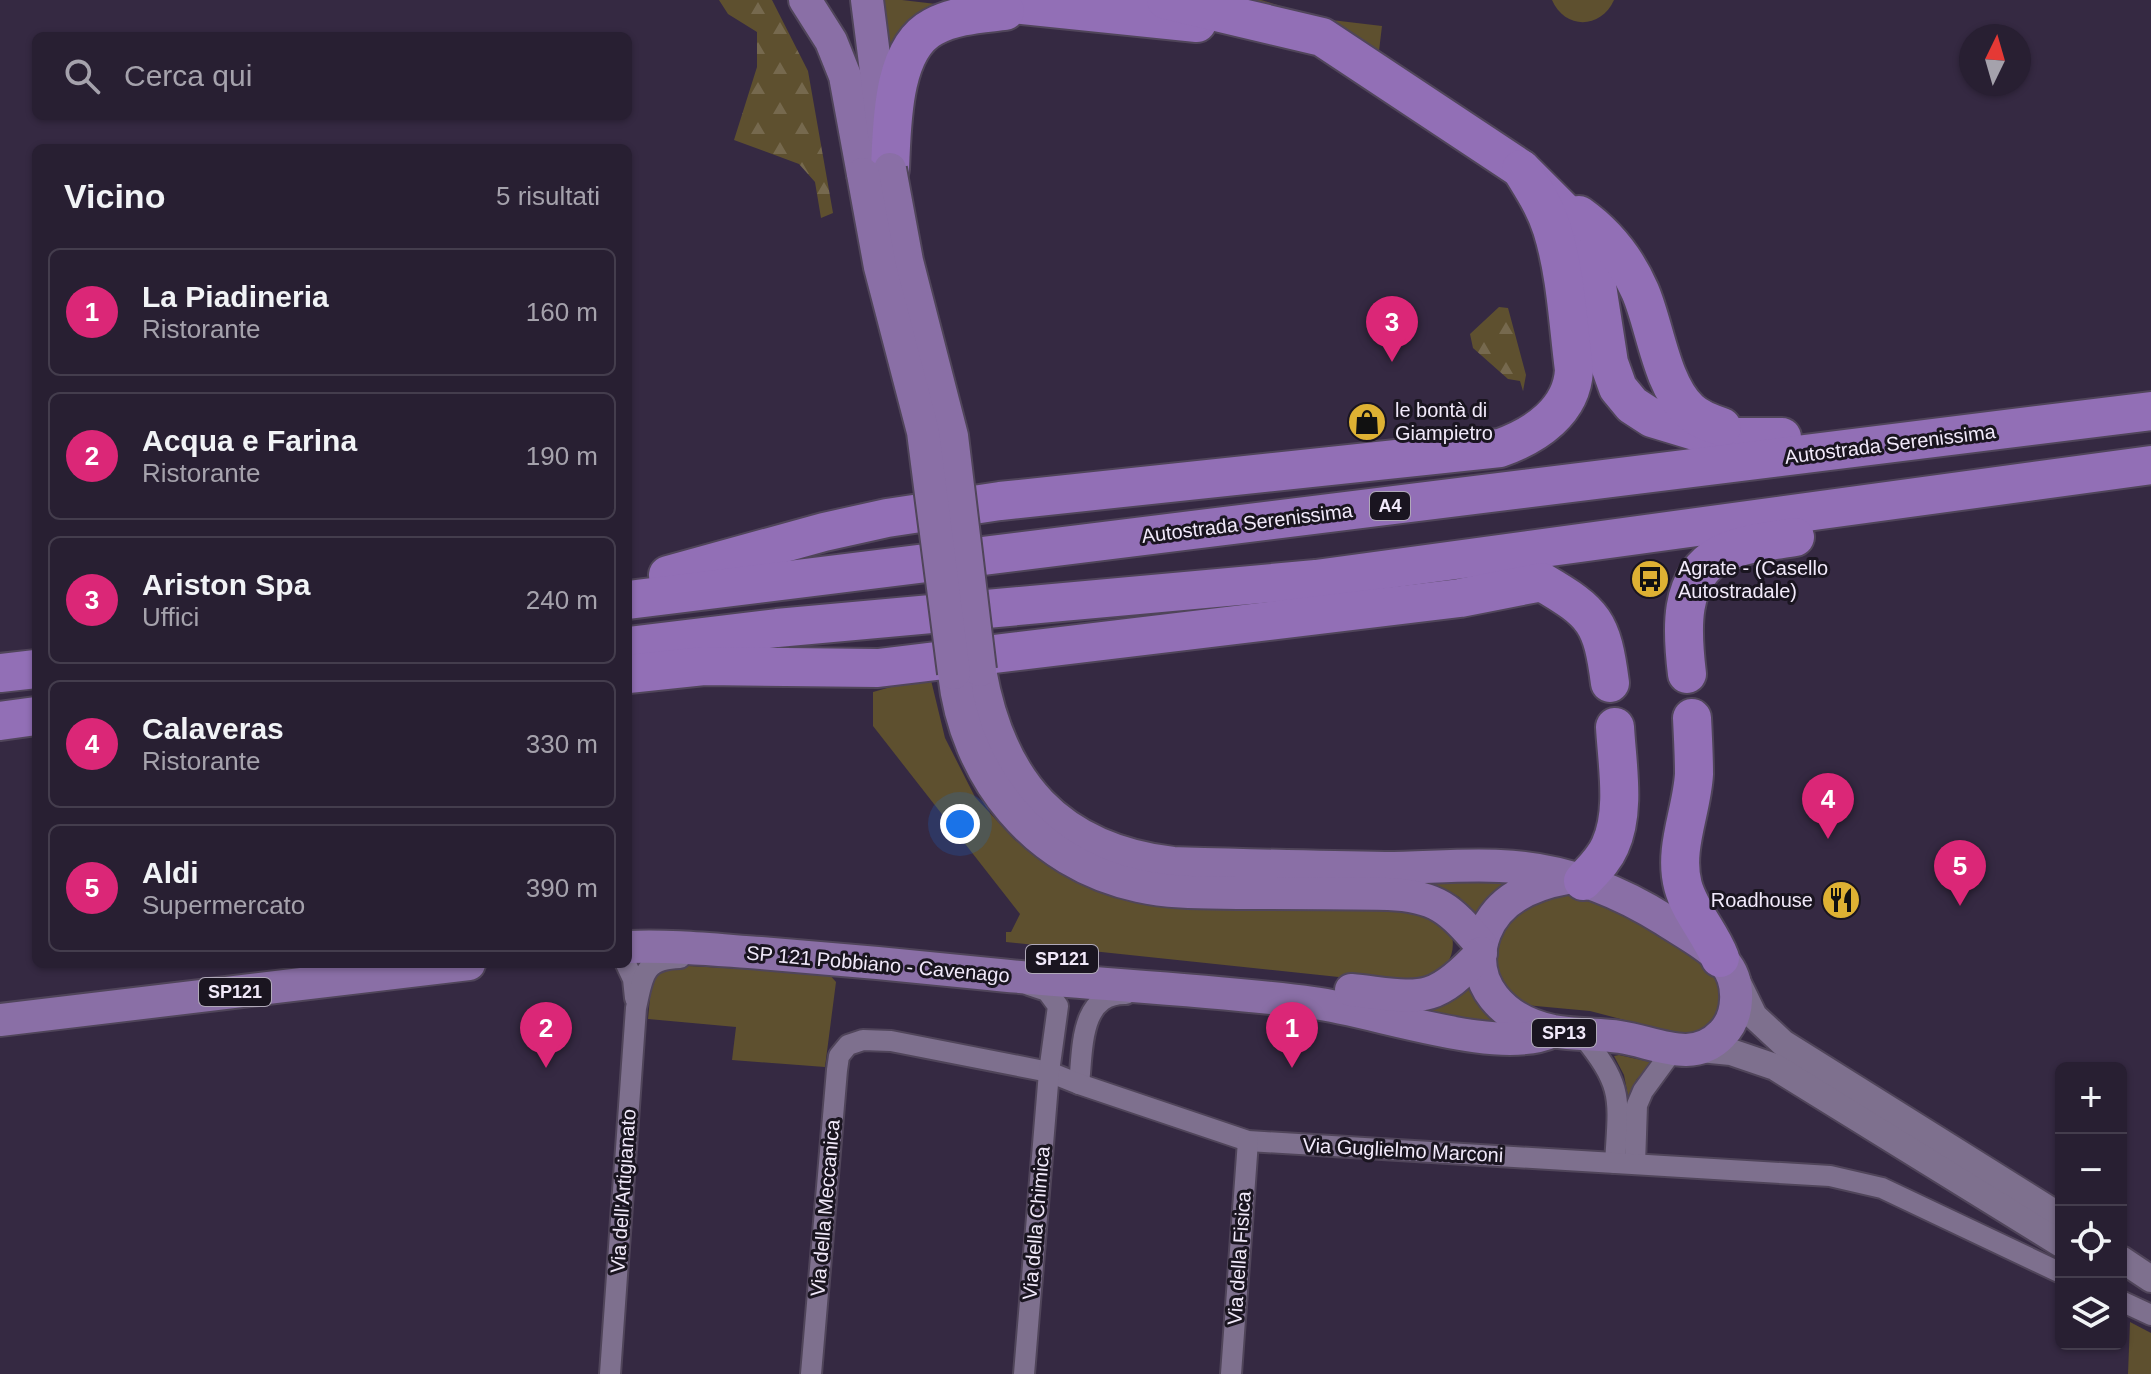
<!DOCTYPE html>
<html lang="it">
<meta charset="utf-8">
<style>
body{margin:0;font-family:Helvetica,sans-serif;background:#342c3e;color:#f1f3f6}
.controls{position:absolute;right:24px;bottom:24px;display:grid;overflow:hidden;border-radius:12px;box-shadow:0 2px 6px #0004}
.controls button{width:72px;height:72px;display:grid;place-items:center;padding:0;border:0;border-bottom:2px solid #443d4d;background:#281f32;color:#f1f3f6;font:40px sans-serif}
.compass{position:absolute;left:1959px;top:24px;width:72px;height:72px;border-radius:50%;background:#281f32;box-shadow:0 2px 6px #0004;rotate:5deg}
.you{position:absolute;left:960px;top:824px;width:28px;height:28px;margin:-20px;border:6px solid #fff;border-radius:50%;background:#1a73e8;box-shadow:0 0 0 12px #1a73e833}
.badge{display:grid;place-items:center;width:52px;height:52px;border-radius:50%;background:#db2777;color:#fff;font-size:26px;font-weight:700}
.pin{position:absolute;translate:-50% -66px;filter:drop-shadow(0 2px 4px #0008)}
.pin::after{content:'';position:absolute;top:42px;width:28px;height:24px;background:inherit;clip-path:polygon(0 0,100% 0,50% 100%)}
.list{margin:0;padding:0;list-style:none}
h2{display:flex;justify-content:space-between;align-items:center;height:104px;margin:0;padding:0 32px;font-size:34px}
h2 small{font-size:26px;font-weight:400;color:#a5a2ac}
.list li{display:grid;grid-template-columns:52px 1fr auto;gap:24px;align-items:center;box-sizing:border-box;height:128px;margin:0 16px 16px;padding:0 16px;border:2px solid #443d4d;border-radius:12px}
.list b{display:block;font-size:30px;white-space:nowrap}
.list p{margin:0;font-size:26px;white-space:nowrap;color:#a5a2ac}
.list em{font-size:26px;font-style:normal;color:#a5a2ac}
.icon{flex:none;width:44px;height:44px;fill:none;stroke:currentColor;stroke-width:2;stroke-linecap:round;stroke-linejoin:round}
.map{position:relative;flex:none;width:2151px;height:1374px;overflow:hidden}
.search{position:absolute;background:#281f32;box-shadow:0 2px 6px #0004;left:32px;top:32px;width:600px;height:88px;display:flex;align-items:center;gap:20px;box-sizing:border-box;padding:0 28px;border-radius:12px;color:#a5a2ac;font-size:30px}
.panel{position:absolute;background:#281f32;box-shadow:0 2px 6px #0004;left:32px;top:144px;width:600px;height:824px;border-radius:12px}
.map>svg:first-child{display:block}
.green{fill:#5e502f}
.forest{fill:url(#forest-firs)}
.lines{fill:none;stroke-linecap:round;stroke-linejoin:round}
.minor-casing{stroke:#50455a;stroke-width:24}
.tertiary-casing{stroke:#50455a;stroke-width:30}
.primary-casing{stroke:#50455a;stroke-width:36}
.motorway-casing{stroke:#50455a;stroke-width:42}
.minor{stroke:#7e708e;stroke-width:20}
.tertiary{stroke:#7e708e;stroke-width:26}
.primary{stroke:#8a6fa6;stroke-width:32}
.motorway{stroke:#926fb6;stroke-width:38}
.primary-bridge-casing{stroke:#50455a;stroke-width:36;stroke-linecap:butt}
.primary-bridge{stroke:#8a6fa6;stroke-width:32}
.labels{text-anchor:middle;stroke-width:6;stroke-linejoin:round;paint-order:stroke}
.shield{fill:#1a1520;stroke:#b0a9b9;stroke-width:2}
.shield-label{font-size:18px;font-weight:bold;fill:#f1e9fa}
.poi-label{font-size:20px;fill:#f1e9fa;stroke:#1a1520;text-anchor:start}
.street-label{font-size:20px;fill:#f1e9fa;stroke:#1a1520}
</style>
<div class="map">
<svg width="2151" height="1374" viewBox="0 0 2151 1374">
<defs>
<pattern id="forest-firs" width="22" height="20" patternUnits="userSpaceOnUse" patternTransform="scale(2)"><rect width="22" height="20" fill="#5e502f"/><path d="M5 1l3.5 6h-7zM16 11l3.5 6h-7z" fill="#76694e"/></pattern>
</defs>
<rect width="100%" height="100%" fill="#352942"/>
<g class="green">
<polygon points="875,0 902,0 953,6 890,61"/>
<polygon points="1237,0 1261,0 1323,19 1382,26 1379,51 1351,34"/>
<path d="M1552,0H1614C1601,29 1565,30 1552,0Z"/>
<path d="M930,676L945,738L975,797L1015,840L1062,873L1115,897L1165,907L1419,910L1451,930C1462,975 1422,981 1386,982L1006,942V932H1011L1020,914L873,726V692Z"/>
<polygon points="1431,875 1516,875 1480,922 1459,897 1431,884"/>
<polygon points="1575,890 1649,920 1723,980 1721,1012 1710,1026 1692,1034 1674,1033 1590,1011 1525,1005 1507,994 1495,976 1497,934 1532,898"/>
<polygon points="672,965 829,974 836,982 825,1067 732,1060 736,1027 648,1019 652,976"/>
<path d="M1471,978L1515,1026C1480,1024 1445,1018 1411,1006Z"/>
<polygon points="1619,1055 1655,1063 1637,1079 1628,1096 1624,1075 1614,1056"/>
<polygon points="2130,1322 2151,1333 2151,1374 2128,1374"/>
</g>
<g class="forest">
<polygon points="719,0 772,0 808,71 833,213 821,218 815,182 799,164 734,140 757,67 757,32 728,14"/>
<polygon points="1499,307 1508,308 1526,375 1523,391 1520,381 1508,379 1473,348 1470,334"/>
</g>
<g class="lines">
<defs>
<g id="minor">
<polyline points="626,964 633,979 635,998"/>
<path d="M1581,1034C1624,1087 1619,1097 1615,1163"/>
<path d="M1079,1084C1083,1050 1079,993 1126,994"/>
<polyline points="1635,1164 1637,1105 1643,1091 1673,1050"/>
<polyline points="2121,1301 2151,1315"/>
<path d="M610,1374L636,1008C643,977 642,959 680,958"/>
<polyline points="811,1374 837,1070 839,1056 848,1045 863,1040 891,1041 1049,1072 1079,1084 1248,1141 1830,1176 1882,1188 2061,1273"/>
<polyline points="1024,1374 1049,1072 1058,1006 1047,991 1029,985"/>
<polyline points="1231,1374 1248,1141"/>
</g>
<g id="tertiary">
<polyline points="1736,979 1754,1016 1783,1043 2061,1217"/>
<polyline points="1700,1049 1731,1052 1775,1067 2061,1244"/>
<polyline points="2121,1259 2151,1279"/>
</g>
<g id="primary">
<polyline points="805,0 831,41 845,76 863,174"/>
<polyline points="867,0 884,134"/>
<path d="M980,670C1000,782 1057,849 1173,863C1244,865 1314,867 1385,868C1423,868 1462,864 1500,866C1559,868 1616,889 1665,920C1685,933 1708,945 1724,962C1741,981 1740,1016 1722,1034C1693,1065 1655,1042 1620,1037C1598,1034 1575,1035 1553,1031C1505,1021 1466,984 1485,933C1498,899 1533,884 1567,878"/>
<path d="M954,673C965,777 1035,864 1139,886C1175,894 1212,892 1248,893C1295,893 1341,893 1388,894C1437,896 1450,909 1481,945"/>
<path d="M628,947C672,945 717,950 761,953C837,959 913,966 989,974C1097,985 1207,989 1314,1003C1376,1011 1498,1056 1551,1032"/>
<path d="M1351,990C1419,997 1431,1007 1481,953"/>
<polyline points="0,1020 469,964"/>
</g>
<g id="motorway">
<polyline points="974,0 1197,23"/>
<polyline points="1166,0 1322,37 1521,169 1563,211 1593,260 1609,363 1618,388 1632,405 1652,418 1695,431 1737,437 1782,437"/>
<path d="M890,169C892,128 891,49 933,27C955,15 981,14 1005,11"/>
<path d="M1579,215C1607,235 1626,259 1640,291C1655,325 1661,384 1689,410C1698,419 1710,423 1722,427"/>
<path d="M668,575L824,532L887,518L1000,501L1500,448C1536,435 1572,411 1574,370C1568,324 1566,274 1552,229C1545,207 1533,188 1521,169"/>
<polyline points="628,600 2151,411"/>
<polyline points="628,646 777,628 1316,579 2151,465"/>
<polyline points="0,673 36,669"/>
<path d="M628,674L704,666L878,668L1460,598L1542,582C1595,613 1602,622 1610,683"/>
<path d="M1687,674C1682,633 1677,577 1721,554C1744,543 1770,541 1795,537"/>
<path d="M1692,718C1693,737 1694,756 1694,774C1692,811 1673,849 1683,886C1690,912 1710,932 1720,958"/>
<polyline points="0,721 36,716"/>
<path d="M1583,881C1593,870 1604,860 1610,846C1626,811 1617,764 1615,727"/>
</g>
</defs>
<use href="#minor" class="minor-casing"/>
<use href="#tertiary" class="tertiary-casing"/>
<use href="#primary" class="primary-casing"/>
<use href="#motorway" class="motorway-casing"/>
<use href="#minor" class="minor"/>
<use href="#tertiary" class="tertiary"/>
<use href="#primary" class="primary"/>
<use href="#motorway" class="motorway"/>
<defs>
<g id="primary-bridge">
<polyline points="890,169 907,261 952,436 980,670"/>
<polyline points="863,174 880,267 923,432 954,673"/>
</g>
</defs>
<use href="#primary-bridge" class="primary-bridge-casing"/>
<use href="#primary-bridge" class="primary-bridge"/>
</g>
<defs>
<symbol id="shop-disc" viewBox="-11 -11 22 22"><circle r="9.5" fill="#deb133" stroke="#1a1520"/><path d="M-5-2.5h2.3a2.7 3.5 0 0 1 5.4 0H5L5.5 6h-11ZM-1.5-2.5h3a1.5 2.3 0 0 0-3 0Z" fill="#111"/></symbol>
<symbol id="bus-disc" viewBox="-11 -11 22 22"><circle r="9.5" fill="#deb133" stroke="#1a1520"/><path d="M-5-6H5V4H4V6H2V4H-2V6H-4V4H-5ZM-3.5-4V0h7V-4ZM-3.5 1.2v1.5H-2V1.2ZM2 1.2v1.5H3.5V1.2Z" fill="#111"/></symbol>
<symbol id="restaurant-disc" viewBox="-11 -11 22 22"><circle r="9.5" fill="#deb133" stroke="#1a1520"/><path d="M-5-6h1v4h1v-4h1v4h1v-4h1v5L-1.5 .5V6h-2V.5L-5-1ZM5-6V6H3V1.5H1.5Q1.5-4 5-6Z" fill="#111"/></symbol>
</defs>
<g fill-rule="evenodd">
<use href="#shop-disc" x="1345" y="400" width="44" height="44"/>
<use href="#bus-disc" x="1628" y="557" width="44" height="44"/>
<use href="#restaurant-disc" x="1819" y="878" width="44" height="44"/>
</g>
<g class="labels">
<g class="shield">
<rect x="1370" y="492" width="40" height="28" rx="6"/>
<rect x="1026" y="945" width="72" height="28" rx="6"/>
<rect x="199" y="978" width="72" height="28" rx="6"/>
<rect x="1532" y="1019" width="64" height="28" rx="6"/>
</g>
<g class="shield-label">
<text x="1390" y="512">A4</text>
<text x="1062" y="965">SP121</text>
<text x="235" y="998">SP121</text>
<text x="1564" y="1039">SP13</text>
</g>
<g class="poi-label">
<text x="1395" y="417">le bontà di<tspan x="1395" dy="23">Giampietro</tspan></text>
<text x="1678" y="575">Agrate - (Casello<tspan x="1678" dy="23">Autostradale)</tspan></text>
<text x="1813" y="907" text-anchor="end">Roadhouse</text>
</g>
<g class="street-label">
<text transform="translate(1890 444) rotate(-7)" y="7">Autostrada Serenissima</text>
<text transform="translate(1247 523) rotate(-7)" y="7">Autostrada Serenissima</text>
<text transform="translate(878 964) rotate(5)" y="7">SP 121 Pobbiano - Cavenago</text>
<text transform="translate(1403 1150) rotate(3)" y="7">Via Guglielmo Marconi</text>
<text transform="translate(623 1191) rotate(-86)" y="7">Via dell'Artigianato</text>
<text transform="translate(825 1208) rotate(-85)" y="7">Via della Meccanica</text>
<text transform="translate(1036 1223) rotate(-85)" y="7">Via della Chimica</text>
<text transform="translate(1239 1258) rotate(-86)" y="7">Via della Fisica</text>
</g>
</g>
</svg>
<div class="controls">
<button>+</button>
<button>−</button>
<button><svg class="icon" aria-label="locate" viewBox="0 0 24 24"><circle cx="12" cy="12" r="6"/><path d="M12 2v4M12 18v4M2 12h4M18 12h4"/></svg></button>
<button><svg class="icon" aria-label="layers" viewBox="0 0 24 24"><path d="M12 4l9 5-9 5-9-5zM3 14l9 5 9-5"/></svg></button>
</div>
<svg class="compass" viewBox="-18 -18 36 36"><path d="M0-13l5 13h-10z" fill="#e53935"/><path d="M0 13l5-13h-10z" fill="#a5a2ac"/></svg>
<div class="you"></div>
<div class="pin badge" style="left:1292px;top:1068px">1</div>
<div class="pin badge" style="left:546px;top:1068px">2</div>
<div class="pin badge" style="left:1392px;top:362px">3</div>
<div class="pin badge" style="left:1828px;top:839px">4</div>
<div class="pin badge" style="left:1960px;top:906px">5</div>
<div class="search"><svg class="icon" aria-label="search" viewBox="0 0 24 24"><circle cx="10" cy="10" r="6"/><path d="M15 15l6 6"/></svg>Cerca qui</div>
<section class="panel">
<h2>Vicino<small>5 risultati</small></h2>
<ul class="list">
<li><span class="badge">1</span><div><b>La Piadineria</b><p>Ristorante</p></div><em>160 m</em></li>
<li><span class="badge">2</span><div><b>Acqua e Farina</b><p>Ristorante</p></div><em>190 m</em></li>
<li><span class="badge">3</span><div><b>Ariston Spa</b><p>Uffici</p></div><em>240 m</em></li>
<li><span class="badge">4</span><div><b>Calaveras</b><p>Ristorante</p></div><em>330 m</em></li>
<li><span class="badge">5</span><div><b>Aldi</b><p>Supermercato</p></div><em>390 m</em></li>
</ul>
</section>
</div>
